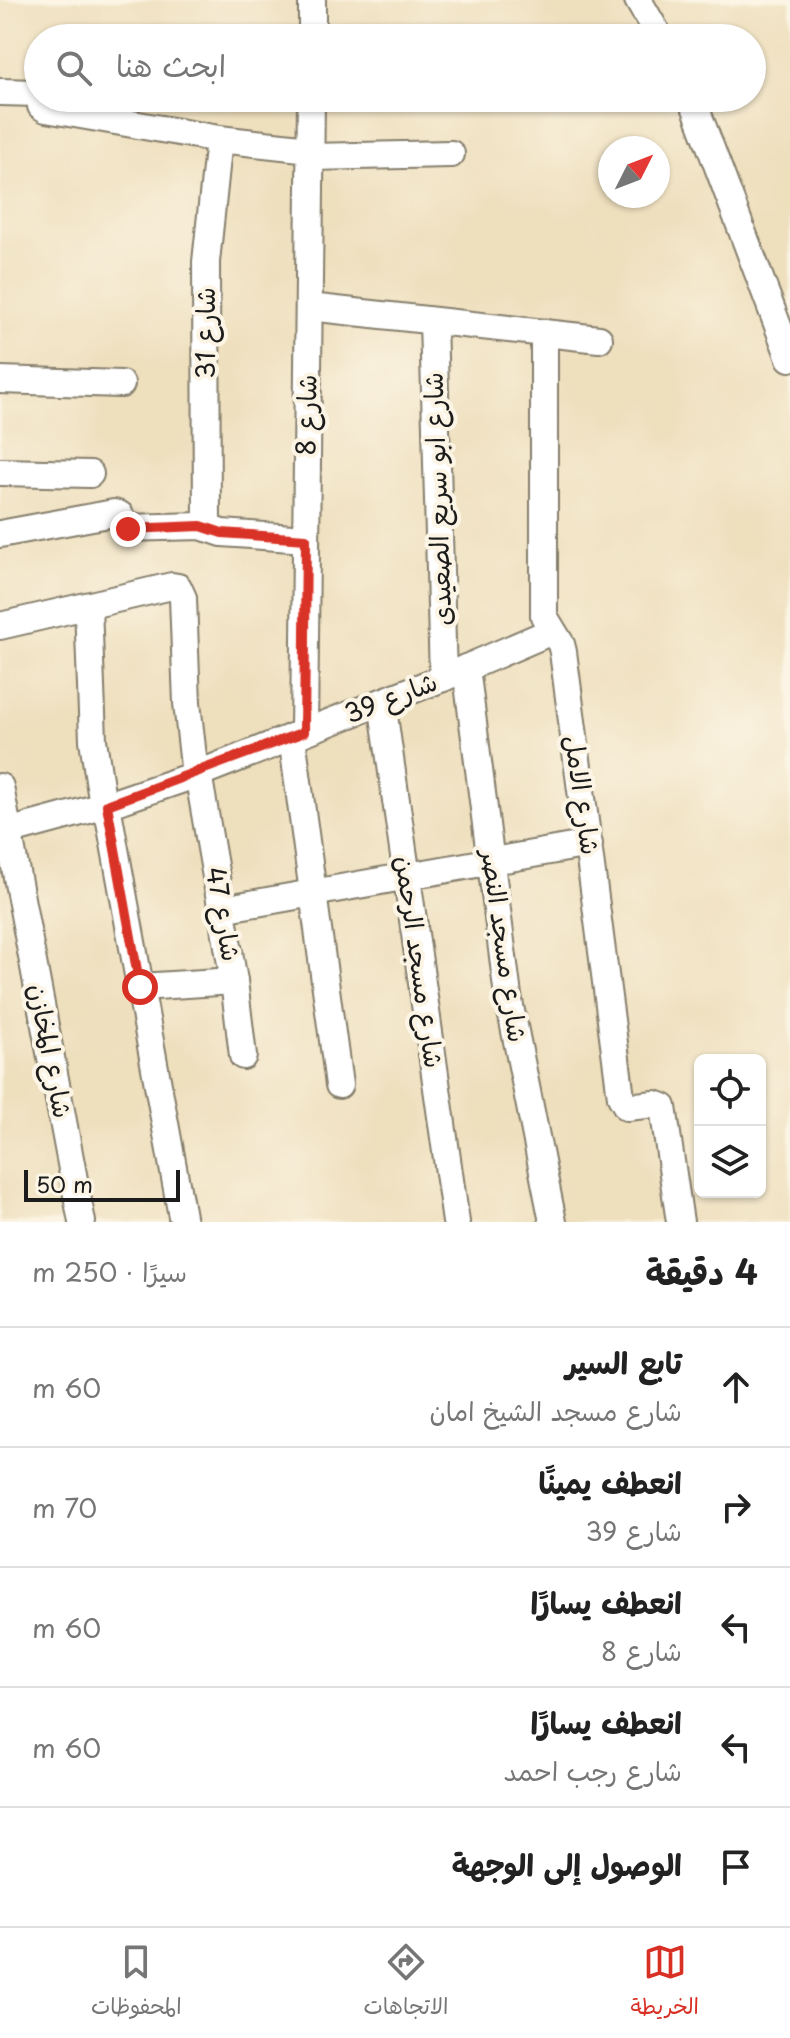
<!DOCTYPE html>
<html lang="ar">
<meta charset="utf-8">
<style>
body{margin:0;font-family:"Playpen Sans","Playpen Sans Arabic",sans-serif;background:#f6f6f6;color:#222;direction:rtl}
.controls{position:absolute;right:24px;bottom:24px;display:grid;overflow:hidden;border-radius:12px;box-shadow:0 2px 6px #0004}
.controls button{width:72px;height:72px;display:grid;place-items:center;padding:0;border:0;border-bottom:2px solid #e0e0e0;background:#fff;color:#222;font:40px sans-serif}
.compass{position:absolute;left:598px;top:136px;width:72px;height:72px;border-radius:50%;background:#fff;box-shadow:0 2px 6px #0004;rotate:48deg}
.scale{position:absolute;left:24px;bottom:20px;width:156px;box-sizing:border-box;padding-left:8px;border:4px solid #1c1c1c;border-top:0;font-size:22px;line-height:28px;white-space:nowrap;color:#1c1c1c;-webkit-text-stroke:6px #fcf5e5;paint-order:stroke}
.stop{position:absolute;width:24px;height:24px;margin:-18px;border:6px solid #d93025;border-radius:50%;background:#fff}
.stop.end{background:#d93025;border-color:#fff;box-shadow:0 2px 8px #0008}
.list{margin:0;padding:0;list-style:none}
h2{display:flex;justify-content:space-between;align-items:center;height:104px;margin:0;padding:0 32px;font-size:34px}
h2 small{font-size:26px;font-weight:400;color:#767676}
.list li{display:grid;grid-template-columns:52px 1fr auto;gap:24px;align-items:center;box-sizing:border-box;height:120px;padding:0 32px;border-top:2px solid #e0e0e0}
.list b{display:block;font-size:30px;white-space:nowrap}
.list p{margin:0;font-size:26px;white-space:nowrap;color:#767676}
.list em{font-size:26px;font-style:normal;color:#767676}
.icon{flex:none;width:44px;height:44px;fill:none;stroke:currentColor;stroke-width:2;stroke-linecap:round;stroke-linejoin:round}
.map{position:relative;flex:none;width:790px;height:1222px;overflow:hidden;direction:ltr}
.search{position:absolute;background:#fff;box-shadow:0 2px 6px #0004;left:24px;right:24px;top:24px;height:88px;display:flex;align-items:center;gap:20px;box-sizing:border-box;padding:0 28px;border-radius:44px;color:#767676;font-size:30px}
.sheet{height:704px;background:#fff}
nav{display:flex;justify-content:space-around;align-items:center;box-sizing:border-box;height:112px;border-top:2px solid #e0e0e0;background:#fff;font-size:22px;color:#767676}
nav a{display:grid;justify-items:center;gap:4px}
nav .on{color:#d93025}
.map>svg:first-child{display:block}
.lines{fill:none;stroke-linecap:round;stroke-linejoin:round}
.minor-casing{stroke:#857e6c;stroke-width:30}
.minor{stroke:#fff;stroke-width:26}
.route{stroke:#d93025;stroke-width:10}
.labels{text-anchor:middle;stroke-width:8;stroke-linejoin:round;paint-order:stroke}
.street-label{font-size:26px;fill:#1c1c1c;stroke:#fcf5e5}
</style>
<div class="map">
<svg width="790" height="1222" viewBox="0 0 790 1222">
<rect width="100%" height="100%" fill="#fcf5e5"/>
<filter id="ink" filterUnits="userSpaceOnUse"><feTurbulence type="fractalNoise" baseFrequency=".0125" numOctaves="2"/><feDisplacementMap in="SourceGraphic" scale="16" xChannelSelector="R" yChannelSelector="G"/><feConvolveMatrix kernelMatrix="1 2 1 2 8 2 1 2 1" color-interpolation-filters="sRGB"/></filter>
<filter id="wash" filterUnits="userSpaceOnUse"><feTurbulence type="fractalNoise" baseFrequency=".006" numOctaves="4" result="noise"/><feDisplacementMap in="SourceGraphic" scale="32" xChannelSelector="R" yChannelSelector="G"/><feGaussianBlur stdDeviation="1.8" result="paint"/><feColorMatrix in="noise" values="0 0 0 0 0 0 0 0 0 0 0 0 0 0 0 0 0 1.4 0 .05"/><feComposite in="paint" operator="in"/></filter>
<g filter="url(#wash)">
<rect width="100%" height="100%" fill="#eedfbd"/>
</g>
<g filter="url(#ink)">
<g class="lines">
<defs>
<g id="minor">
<polyline points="638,0 660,38"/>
<polyline points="312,38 312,0"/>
<polyline points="0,92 38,93"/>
<polyline points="41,98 41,106 46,109 219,139 310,149"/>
<polyline points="692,98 790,358"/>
<polyline points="310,157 451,154"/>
<polyline points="309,307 599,339"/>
<polyline points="433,321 443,678"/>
<polyline points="544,333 544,616 561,644 563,652 621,1097 627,1107 655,1104 663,1107 680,1222"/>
<polyline points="0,380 121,384"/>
<polyline points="0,472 90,474"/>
<polyline points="207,528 206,262 219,139"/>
<polyline points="0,534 114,513 120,515 125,528 201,526 222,533 306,539"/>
<polyline points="88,606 93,740 103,806"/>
<polyline points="0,626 172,586 178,587 183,598 187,703 195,775"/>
<polyline points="466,668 508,996 553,1222"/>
<polyline points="382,702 456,1222"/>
<polyline points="304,732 311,98"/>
<polyline points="292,737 339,1085"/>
<polyline points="198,773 234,981 243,1056"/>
<polyline points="0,787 82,1222"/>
<polyline points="107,805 183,1222"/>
<polyline points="0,834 107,805 195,775 443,678 552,631"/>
<polyline points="222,909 589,844"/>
<polyline points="140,987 234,981"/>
</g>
</defs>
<use href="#minor" class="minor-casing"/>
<use href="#minor" class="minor"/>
</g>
</g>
<g class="lines" filter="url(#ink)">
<polyline class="route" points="128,529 201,526 222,533 306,539 304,732 107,805 140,987"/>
</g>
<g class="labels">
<g class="street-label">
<text transform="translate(206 333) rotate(-90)" y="9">شارع 31</text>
<text transform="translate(307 415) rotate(-89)" y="9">شارع 8</text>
<text transform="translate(438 499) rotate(-92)" y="9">شارع ابو سريع الصعيدى</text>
<text transform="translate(391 698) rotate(-21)" y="9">شارع 39</text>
<text transform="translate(582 795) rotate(82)" y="9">شارع الامل</text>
<text transform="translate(223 914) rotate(80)" y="9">شارع 47</text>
<text transform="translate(504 946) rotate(82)" y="9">شارع مسجد النصر</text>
<text transform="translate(419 962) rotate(82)" y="9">شارع مسجد الرحمن</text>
<text transform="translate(50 1051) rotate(79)" y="9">شارع المخازن</text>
</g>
</g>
</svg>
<div class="controls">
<button><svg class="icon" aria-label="locate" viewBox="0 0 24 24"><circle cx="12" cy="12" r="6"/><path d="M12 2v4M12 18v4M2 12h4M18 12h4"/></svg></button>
<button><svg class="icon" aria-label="layers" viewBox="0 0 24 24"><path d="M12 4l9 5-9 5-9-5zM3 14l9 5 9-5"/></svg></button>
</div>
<svg class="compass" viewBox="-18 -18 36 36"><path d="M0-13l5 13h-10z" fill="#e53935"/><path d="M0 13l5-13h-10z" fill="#767676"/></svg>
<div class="scale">50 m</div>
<div class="stop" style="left:140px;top:987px"></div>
<div class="stop end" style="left:128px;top:529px"></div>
<div class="search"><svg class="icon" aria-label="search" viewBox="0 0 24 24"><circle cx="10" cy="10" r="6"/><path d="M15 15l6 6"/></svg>ابحث هنا</div>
</div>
<section class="sheet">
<h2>4 دقيقة<small>سيرًا · 250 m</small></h2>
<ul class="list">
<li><svg class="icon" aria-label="ahead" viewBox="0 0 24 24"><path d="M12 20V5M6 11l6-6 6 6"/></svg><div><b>تابع السير</b><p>شارع مسجد الشيخ امان</p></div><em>60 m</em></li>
<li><svg class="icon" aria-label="right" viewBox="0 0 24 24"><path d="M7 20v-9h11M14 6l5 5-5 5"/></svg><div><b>انعطف يمينًا</b><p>شارع 39</p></div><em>70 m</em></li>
<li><svg class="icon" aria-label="left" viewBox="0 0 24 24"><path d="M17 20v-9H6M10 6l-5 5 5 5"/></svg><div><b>انعطف يسارًا</b><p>شارع 8</p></div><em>60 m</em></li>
<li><svg class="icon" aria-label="left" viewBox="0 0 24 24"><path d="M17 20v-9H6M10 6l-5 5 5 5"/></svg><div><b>انعطف يسارًا</b><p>شارع رجب احمد</p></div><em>60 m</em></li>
<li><svg class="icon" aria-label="arrive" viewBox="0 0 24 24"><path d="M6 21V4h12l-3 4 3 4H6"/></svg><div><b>الوصول إلى الوجهة</b></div></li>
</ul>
</section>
<nav>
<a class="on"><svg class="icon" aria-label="map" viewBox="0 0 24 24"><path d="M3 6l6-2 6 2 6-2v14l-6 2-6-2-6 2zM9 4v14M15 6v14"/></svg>الخريطة</a>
<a><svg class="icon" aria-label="directions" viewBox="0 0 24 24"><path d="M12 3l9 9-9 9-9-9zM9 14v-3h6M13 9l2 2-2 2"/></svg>الاتجاهات</a>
<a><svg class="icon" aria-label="saved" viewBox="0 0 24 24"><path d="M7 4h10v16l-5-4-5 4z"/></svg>المحفوظات</a>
</nav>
